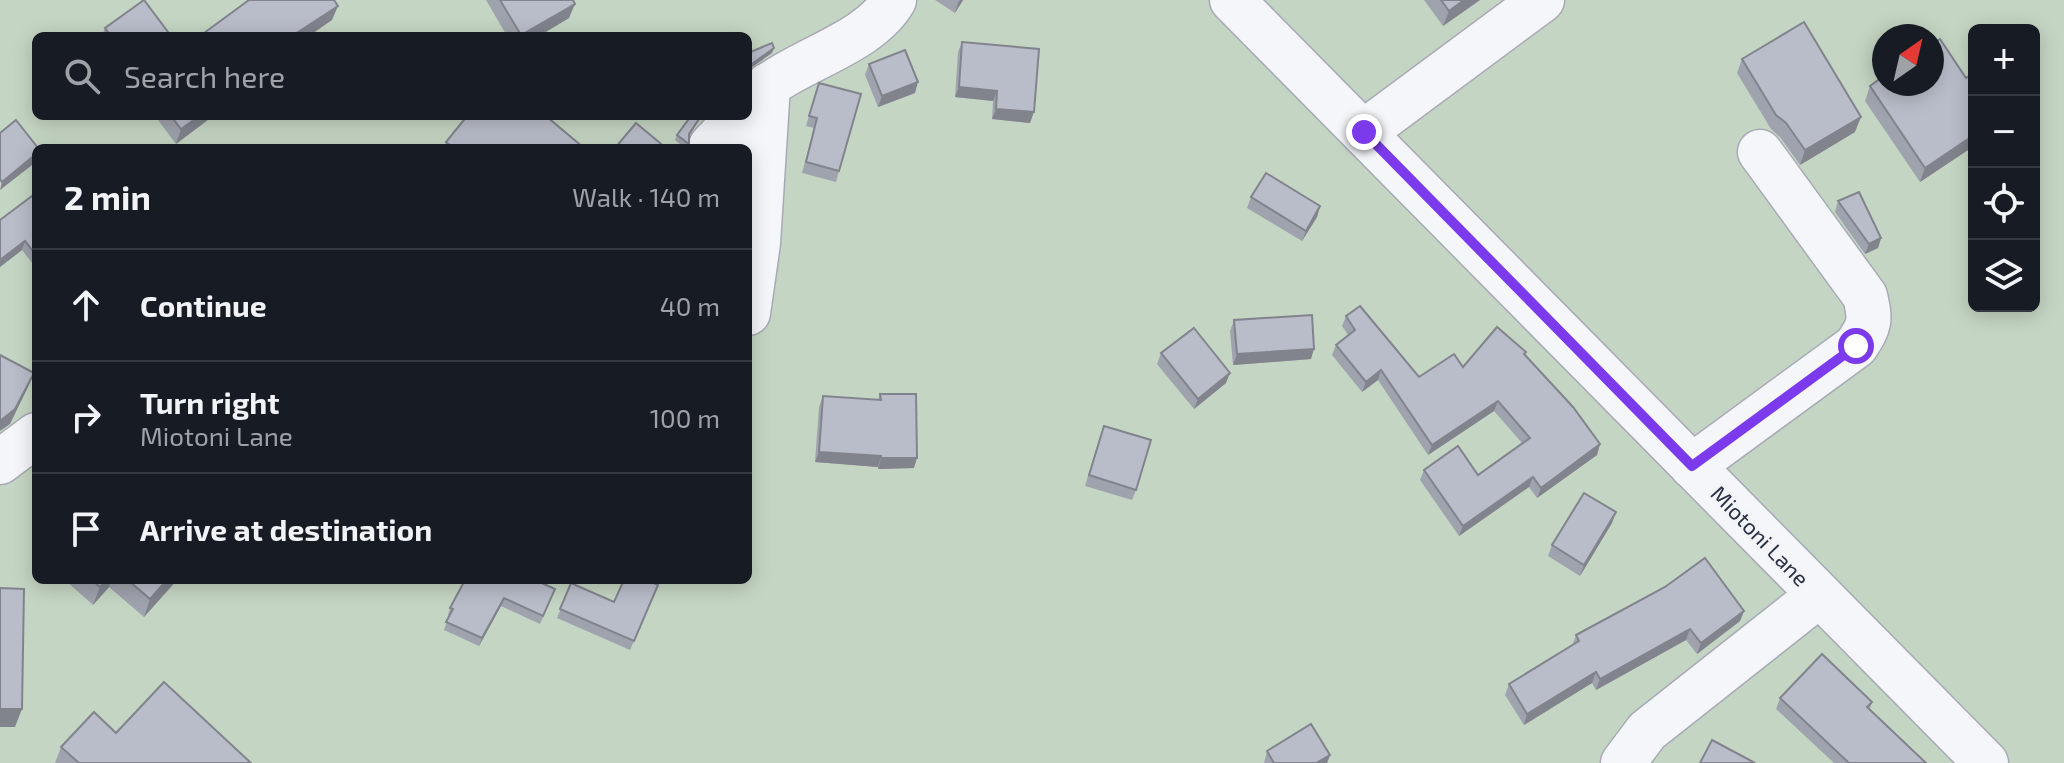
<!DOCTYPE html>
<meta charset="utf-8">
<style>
body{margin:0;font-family:"Exo 2",sans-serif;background:#20242c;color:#f1f3f6}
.controls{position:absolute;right:24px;top:24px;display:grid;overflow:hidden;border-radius:12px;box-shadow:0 4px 20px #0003}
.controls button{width:72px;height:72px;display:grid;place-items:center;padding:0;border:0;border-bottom:2px solid #363941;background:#171b24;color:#f1f3f6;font:40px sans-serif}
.compass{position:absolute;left:1872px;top:24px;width:72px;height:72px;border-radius:50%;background:#171b24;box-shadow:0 4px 20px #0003;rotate:34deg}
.stop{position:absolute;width:24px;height:24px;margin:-18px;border:6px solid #7c3aed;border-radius:50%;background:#fff}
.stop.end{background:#7c3aed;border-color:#fff;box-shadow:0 2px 8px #0008}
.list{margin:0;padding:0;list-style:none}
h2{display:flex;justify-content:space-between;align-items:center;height:104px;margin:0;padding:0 32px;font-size:34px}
h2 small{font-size:26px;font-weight:400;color:#9ea1a6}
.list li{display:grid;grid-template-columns:52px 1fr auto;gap:24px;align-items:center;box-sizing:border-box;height:112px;padding:0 32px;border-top:2px solid #363941}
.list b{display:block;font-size:30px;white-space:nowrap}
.list p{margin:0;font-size:26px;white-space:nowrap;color:#9ea1a6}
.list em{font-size:26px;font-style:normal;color:#9ea1a6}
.icon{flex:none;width:44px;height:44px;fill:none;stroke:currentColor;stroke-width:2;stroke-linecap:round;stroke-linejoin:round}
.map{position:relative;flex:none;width:2064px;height:763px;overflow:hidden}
.search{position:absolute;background:#171b24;box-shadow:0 4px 20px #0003;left:32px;top:32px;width:720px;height:88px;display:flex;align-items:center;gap:20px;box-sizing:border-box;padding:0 28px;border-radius:12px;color:#9ea1a6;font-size:30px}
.panel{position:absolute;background:#171b24;box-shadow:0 4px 20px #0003;left:32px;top:144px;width:720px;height:440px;border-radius:12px}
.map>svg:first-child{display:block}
.green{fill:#c5d5c3;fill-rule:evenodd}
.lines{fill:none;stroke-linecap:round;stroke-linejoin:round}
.minor-casing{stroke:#a7aab6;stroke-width:47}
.minor{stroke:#f5f6f9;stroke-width:44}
.wall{fill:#9fa3ad}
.shaded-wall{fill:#82848d}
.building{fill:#b9bdc9;stroke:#82848d;stroke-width:2}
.route{stroke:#7c3aed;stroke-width:10}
.labels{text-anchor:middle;stroke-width:7;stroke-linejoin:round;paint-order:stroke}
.street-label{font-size:22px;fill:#292f44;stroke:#f2f4f8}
</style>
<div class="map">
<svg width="2064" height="763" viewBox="0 0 2064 763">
<rect width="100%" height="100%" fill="#e2e4eb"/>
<path class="green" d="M0,0H2064V763H0ZM1974,30H2034V306H1974ZM36,36H748V116H36ZM1884,36H1932V84H1884ZM36,148H748V580H36Z"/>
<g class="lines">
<defs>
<g id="minor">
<polyline points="1232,0 1986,763"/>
<path d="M749,105C756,98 763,89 772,83C809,57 871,40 894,0"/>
<polyline points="1364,132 1542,0"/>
<polyline points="711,146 739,116"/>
<polyline points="748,313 758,243 768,85"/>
<polyline points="0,462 36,435"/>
<path d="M1692,466L1856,346C1870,325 1871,321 1865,296L1760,152"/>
<polyline points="1623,763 1647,731 1818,596"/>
</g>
</defs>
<use href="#minor" class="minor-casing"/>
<use href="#minor" class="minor"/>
</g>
<g class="wall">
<polygon points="486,0 573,0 569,18 539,36 507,36"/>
<polygon points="935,0 963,0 955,13"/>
<polygon points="1424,0 1480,0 1443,26"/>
<polygon points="105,28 171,36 102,36"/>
<polygon points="962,42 1030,123 992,119 993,101 955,97 958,52"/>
<polygon points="1742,59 1855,132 1800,165 1780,137 1771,129 1737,73"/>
<polygon points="869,64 915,93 878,107 865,75"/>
<polygon points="1974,72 1974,146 1920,182 1865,101 1870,86 1966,78"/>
<polygon points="819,83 839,171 836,182 802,173 814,128 806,126"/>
<polygon points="155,116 213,116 176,144"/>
<polygon points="699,119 689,137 687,148 685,148 675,140 677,135"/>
<polygon points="446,142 584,148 444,148"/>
<polygon points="36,193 36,268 22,250 0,267 0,220"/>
<polygon points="1251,197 1320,206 1317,217 1302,241 1247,208"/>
<polygon points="1838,201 1881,238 1878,248 1865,254 1835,212"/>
<polygon points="1346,316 1419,377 1463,367 1525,355 1600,444 1597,455 1537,498 1529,487 1459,536 1420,480 1424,470 1478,475 1522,443 1494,411 1428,455 1378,380 1362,392 1332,355 1336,345 1348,335 1342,326"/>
<polygon points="1234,320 1311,359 1233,365 1230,331"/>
<polygon points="1161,353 1226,383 1194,409 1157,364"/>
<polygon points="880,394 914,468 878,469 878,467 815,462 819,407 823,396 878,400"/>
<polygon points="1100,436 1136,490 1132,500 1085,486"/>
<polygon points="1612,523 1580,576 1548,556 1552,545"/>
<polygon points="65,580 177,580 144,617 109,587 93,605"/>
<polygon points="465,580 552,597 540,624 501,606 479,646 444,630 449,616 448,615 450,608"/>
<polygon points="571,583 614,602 655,594 630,650 557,618"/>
<polygon points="1744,611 1740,621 1697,654 1686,640 1596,690 1592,683 1524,725 1505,695 1509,684 1572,646 1576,635"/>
<polygon points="1780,698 1872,702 1870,709 1926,763 1834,763 1776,709"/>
<polygon points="116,733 251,763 55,763 61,747"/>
<polygon points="1267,751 1330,755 1327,763 1264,763"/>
</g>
<g class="shaded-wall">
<polygon points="960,0 963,0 955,13 958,3"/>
<polygon points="1464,0 1480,0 1443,26 1449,11"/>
<polygon points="575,4 569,18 539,36 521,36"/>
<polygon points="338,6 332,20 309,36 292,36"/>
<polygon points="774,48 772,53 748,70 749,66"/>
<polygon points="918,82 915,93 878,107 882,96"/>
<polygon points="959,87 997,91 993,101 955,97"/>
<polygon points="996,109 1034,112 1030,123 992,119"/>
<polygon points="199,116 213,116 176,144 181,129"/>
<polygon points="1861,117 1855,132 1800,165 1805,150"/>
<polygon points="1974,135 1974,146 1920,182 1925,168"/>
<polygon points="36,154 36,162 0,190 2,182"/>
<polygon points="1320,206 1317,217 1302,241 1306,231"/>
<polygon points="1881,238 1878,248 1865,254 1869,244"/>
<polygon points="25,241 22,250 0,267 0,260"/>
<polygon points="1314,349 1311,359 1233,365 1237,354"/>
<polygon points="1381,370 1378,380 1362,392 1366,382"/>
<polygon points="34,373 28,387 10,424 0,431 0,421"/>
<polygon points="1230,373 1226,383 1194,409 1198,399"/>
<polygon points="1498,401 1494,411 1428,455 1432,445"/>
<polygon points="1600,444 1597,455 1537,498 1541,488"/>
<polygon points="819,452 881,456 878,467 815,462"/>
<polygon points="881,458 917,458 914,468 878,469"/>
<polygon points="1533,477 1529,487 1459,536 1463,526"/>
<polygon points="1616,512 1612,523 1580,576 1584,565"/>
<polygon points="106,580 111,580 109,587 93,605 100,587"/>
<polygon points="167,580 177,580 144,617 150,599"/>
<polygon points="504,598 501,606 479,646 482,638"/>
<polygon points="1744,611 1740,621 1697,654 1701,643"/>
<polygon points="1690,629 1686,640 1596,690 1600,679"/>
<polygon points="1596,672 1592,683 1524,725 1527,714"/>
<polygon points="0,709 22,709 15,727 0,727"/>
<polygon points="1330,755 1327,763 1316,763"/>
</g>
<g class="building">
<polygon points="144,0 171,36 111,36 105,28"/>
<polygon points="249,0 334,0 338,6 292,36 200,36"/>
<polygon points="500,0 573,0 575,4 521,35"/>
<polygon points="1441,0 1464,0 1449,11"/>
<polygon points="1804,22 1861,117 1805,150 1786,123 1776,115 1742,59"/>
<polygon points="1940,39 1966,78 1974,72 1974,135 1925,168 1870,86 1884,76 1884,84 1932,84 1932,44"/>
<polygon points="962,42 1039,49 1034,112 996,109 997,91 959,87"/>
<polygon points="772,43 774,48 749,66 748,53"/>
<polygon points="905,50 918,82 882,96 869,64"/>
<polygon points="819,83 861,94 839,171 806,162 817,118 809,116"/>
<polygon points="171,116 199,116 181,129"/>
<polygon points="467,116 546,116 584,148 454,148 446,142"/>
<polygon points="691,116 695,116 699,119 689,134 689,144 677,135"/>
<polygon points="16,120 38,148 36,148 36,154 2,182 0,179 0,133"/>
<polygon points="636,123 666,148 615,148"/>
<polygon points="1266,173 1320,206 1306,231 1251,197"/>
<polygon points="1859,192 1881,238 1869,244 1838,201"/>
<polygon points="36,193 36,255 25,241 0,260 0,220"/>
<polygon points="1360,306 1419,377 1454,354 1463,367 1497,327 1526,352 1524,354 1573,407 1600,444 1541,488 1533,477 1463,526 1424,470 1458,446 1478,475 1530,438 1498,401 1432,445 1381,370 1366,382 1336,345 1355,330 1346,316"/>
<polygon points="1312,315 1314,349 1237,354 1234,320"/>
<polygon points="1194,328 1230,373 1198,399 1161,353"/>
<polygon points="0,355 34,373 15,409 0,421"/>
<polygon points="880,394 916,394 917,458 881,458 881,456 819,452 823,396 881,400"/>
<polygon points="1104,426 1151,440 1136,490 1089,475"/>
<polygon points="1584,493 1616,512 1584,565 1552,545"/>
<polygon points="1705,558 1744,611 1701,643 1690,629 1600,679 1596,672 1527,714 1509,684 1579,641 1576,635 1665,587"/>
<polygon points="92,580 106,580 100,587"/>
<polygon points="128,580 167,580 150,599"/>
<polygon points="465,580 535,580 555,589 543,616 504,598 482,638 446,622 453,609 450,608"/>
<polygon points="624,580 647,580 658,585 634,641 560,609 571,583 614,602"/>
<polygon points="0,588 24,589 22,709 0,709"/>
<polygon points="1822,654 1872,702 1867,707 1926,763 1849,763 1780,698"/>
<polygon points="164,682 251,763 79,763 61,747 94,712 116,733"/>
<polygon points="1311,724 1330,755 1316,763 1274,763 1267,751"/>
<polygon points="1712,740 1755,763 1700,763"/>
</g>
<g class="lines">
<polyline class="route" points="1364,132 1692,466 1856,346"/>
</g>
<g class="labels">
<g class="street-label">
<text transform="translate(1760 536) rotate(46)" y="8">Miotoni Lane</text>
</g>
</g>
</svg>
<div class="controls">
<button>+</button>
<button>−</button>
<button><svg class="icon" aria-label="locate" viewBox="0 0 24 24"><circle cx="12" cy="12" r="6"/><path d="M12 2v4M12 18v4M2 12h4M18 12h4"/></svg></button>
<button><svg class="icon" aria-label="layers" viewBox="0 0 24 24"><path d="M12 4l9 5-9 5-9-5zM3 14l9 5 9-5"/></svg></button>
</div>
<svg class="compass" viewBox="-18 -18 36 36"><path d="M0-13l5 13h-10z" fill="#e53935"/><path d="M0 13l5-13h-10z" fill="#9ea1a6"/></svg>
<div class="stop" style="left:1856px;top:346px"></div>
<div class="stop end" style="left:1364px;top:132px"></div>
<div class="search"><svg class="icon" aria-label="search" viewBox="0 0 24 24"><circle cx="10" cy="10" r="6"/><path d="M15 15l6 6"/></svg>Search here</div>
<section class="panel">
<h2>2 min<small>Walk · 140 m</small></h2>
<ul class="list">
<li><svg class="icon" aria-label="ahead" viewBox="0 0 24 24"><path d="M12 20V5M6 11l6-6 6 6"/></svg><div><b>Continue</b></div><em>40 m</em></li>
<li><svg class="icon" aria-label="right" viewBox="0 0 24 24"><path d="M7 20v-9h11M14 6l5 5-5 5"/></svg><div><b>Turn right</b><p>Miotoni Lane</p></div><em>100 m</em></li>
<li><svg class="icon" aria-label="arrive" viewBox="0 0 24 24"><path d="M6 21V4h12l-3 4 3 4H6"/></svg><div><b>Arrive at destination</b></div></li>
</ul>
</section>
</div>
